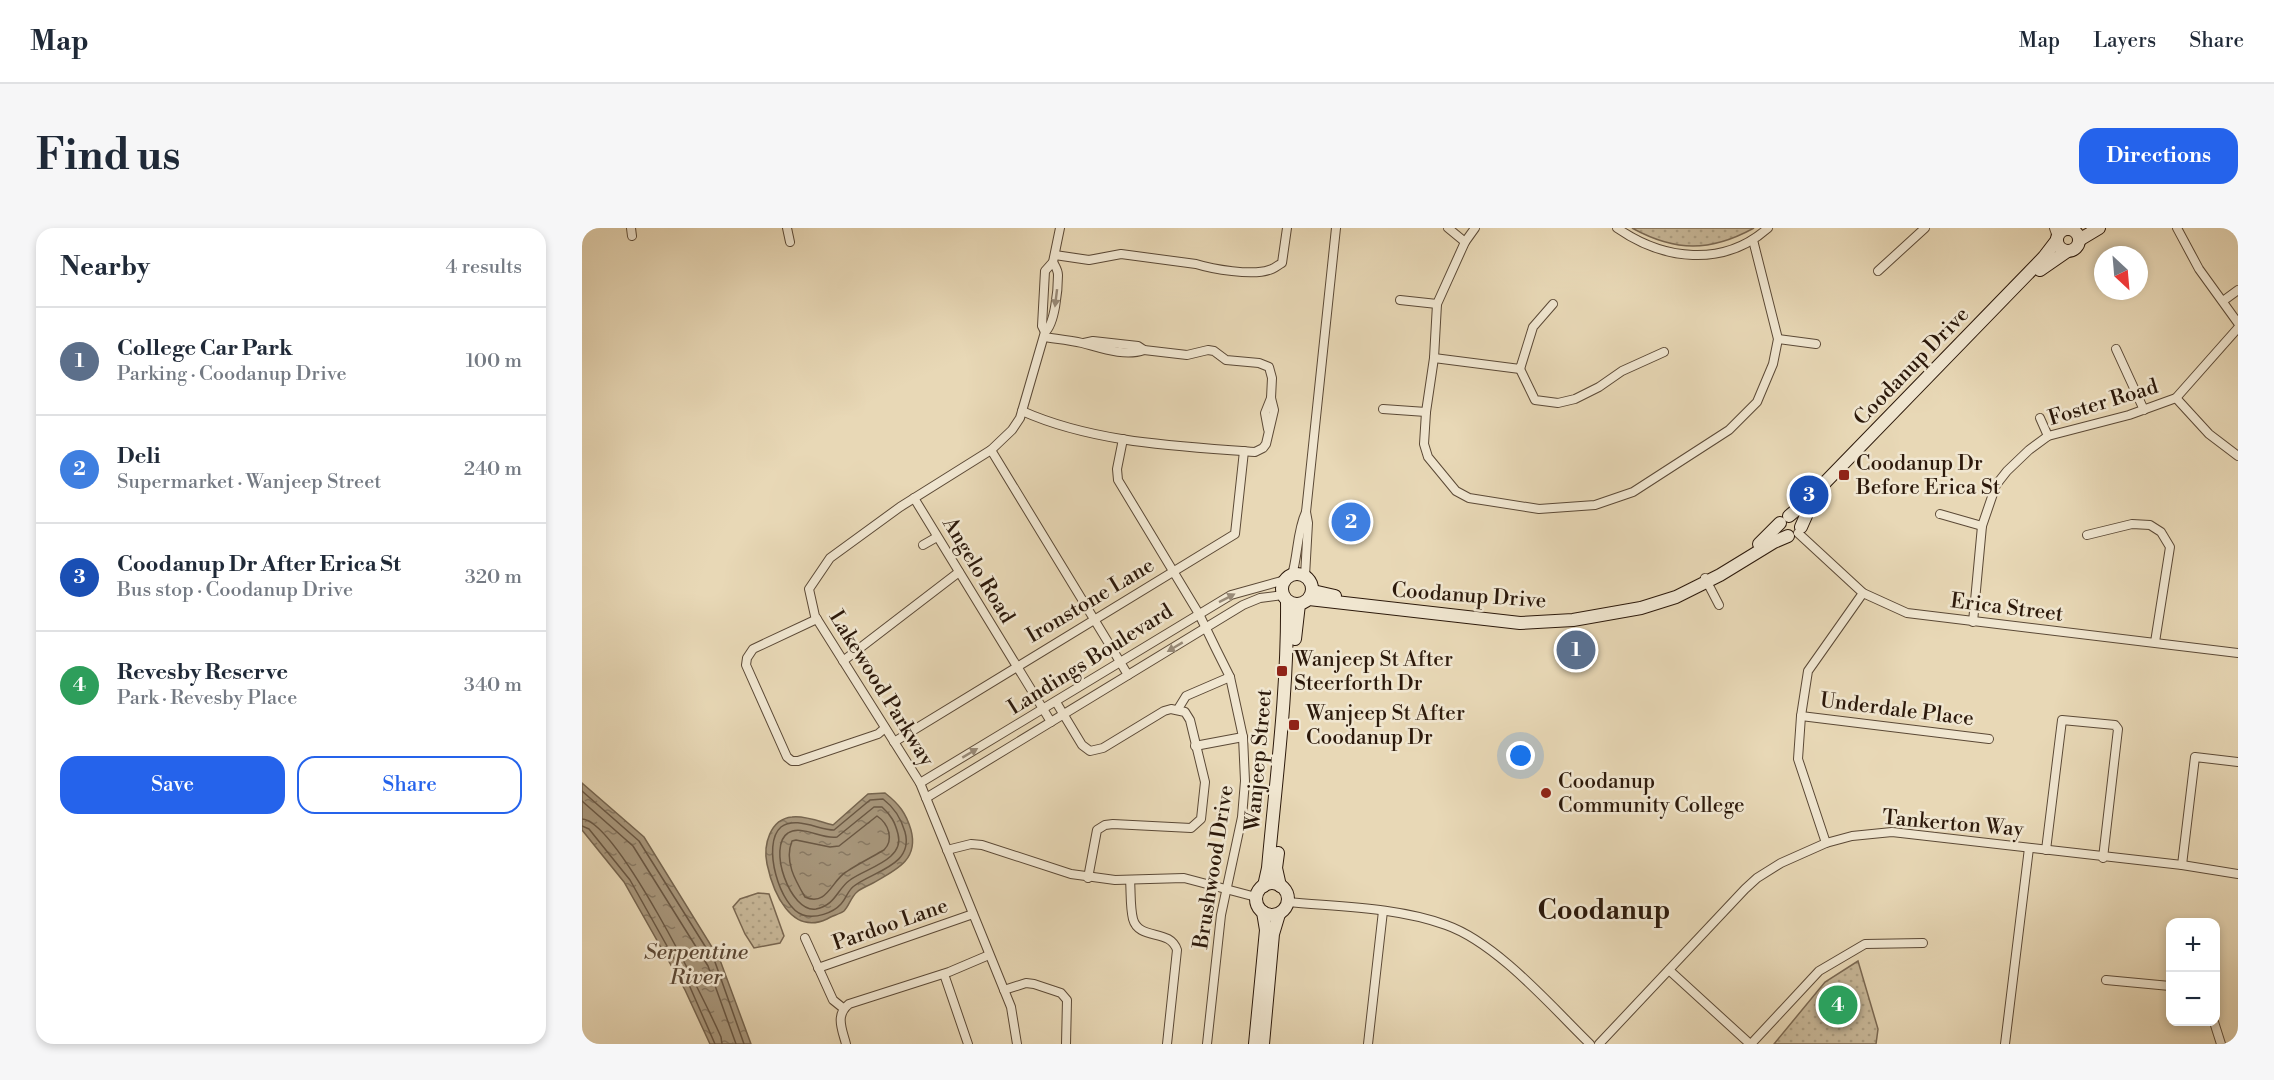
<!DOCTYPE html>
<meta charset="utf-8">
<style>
body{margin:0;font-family:"Libre Bodoni",serif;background:#f6f6f7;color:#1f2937}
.controls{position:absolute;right:18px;bottom:18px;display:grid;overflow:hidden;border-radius:12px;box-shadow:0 3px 9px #0003}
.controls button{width:54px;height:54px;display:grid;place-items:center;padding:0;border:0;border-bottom:2px solid #e0e1e3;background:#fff;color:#1f2937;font:30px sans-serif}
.compass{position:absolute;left:1512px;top:18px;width:54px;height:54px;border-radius:50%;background:#fff;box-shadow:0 3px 9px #0003;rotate:154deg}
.you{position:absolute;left:939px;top:528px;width:21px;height:21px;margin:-15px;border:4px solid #fff;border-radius:50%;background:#1a73e8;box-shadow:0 0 0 9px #1a73e833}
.badge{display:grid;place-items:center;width:39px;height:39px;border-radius:50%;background:#2563eb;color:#fff;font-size:20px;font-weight:700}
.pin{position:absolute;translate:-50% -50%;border:3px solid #fff;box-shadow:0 2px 6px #0006}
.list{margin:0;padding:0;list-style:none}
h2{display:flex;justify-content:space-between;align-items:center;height:78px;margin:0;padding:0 24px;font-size:26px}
h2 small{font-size:20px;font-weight:400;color:#747a83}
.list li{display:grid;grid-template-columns:39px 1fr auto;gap:18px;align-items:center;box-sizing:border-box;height:108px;padding:0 24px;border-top:2px solid #e0e1e3}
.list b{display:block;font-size:22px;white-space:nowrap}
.list p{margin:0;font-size:20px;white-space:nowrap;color:#747a83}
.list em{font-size:20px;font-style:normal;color:#747a83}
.actions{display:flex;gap:12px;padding:18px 24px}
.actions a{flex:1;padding:14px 0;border:2px solid #2563eb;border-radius:18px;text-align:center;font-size:21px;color:#2563eb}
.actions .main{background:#2563eb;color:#fff}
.map{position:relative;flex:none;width:1656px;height:816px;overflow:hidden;border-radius:18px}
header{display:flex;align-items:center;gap:36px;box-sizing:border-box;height:84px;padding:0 30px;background:#fff;border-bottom:2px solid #e0e1e3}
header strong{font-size:28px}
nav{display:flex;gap:33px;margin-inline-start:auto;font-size:21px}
.intro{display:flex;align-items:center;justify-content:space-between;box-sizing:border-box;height:144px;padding:0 36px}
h1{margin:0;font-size:42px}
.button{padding:15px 27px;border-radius:18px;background:#2563eb;color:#fff;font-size:21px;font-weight:700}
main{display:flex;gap:36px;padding:0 36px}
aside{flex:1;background:#fff;border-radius:18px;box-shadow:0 3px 9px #0003}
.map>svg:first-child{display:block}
.park{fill:url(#park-dots);stroke:#7a6852;stroke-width:1.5}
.water{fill:url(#water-ripples);stroke:#76654f;stroke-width:1.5}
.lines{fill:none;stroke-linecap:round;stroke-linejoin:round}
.shore{stroke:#6a5844;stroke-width:1.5}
.street-casing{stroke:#5b4936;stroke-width:10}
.secondary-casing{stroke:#2c190b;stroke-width:14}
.street{stroke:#f0e6d0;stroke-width:8}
.secondary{stroke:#f0e6d0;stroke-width:12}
.oneway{fill:#988a77}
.poi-dot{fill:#8f2418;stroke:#f0e6d0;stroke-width:2}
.labels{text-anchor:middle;stroke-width:5;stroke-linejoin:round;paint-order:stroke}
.street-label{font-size:21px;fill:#2c190b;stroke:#f0e6d0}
.poi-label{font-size:21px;fill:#2c190b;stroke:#f0e6d0;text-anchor:start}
.water-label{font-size:22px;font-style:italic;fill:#5e4b38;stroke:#f0e6d0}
.district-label{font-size:27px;font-weight:bold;fill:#2c190b;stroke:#f0e6d0}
</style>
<header>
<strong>Map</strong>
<nav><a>Map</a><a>Layers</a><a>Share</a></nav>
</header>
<div class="intro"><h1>Find us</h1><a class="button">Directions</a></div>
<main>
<aside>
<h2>Nearby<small>4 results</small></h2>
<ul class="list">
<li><span class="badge" style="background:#5c6f8a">1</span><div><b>College Car Park</b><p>Parking · Coodanup Drive</p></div><em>100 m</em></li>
<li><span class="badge" style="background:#3f7fe0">2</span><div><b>Deli</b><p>Supermarket · Wanjeep Street</p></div><em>240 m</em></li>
<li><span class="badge" style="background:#1a4fb4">3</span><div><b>Coodanup Dr After Erica St</b><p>Bus stop · Coodanup Drive</p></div><em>320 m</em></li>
<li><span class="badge" style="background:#2e9e5b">4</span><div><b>Revesby Reserve</b><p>Park · Revesby Place</p></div><em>340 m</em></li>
</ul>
<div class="actions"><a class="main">Save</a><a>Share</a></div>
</aside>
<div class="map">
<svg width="1656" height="816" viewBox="0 0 1656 816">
<defs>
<pattern id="park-dots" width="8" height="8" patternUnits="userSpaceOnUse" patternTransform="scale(1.5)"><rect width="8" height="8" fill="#c8b899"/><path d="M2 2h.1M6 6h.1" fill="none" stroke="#ac9e82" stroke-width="1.8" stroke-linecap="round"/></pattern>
<pattern id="water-ripples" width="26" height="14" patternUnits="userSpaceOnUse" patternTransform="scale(1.5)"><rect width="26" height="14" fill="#a8977c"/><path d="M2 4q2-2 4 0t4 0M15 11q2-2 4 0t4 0" fill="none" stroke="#897a64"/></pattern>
</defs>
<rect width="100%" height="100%" fill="#e8d8b6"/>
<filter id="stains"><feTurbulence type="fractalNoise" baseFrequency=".00333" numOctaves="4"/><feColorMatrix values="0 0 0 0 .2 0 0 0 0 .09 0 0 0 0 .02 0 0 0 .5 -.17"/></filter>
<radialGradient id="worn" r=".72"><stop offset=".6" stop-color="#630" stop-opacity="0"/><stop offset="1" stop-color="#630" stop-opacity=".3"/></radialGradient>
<g class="park">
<path d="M1050,0H1172C1128,24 1094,24 1050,0Z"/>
<polygon points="176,665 187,666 202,708 198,715 172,720 163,706 151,679 158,671"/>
<polygon points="1276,733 1296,801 1294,816 1192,816 1243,754"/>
</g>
<g class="water">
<polygon points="0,555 62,609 138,732 169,816 128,816 103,762 42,654 0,602"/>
<path d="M303,565C317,576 324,585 329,602C337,632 314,642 291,655C286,658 279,660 275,664C269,669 267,678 262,683C258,686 250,688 245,691C209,708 191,664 185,636C181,617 188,591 210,589C222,587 239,594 251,597L286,566Z"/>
</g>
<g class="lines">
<g class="shore">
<polyline points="0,563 57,613 133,734 162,816"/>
<path d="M301,571C313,580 319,590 323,604C332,637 292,643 272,658C266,662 264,671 259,676C251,685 233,691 221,687C198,680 179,616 199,599C214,588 237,602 252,602L288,572Z"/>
<polyline points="0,573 51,618 126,738 154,816"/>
<path d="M292,579H300C309,587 313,594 316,606C323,632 284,640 268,652C255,661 254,677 234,681C208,685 185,618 206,605C219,596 240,612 255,609Z"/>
<path d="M295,588C307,596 312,612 302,622C290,629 276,636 264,644C250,652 245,679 223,669C213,652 202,633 210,613L214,612L248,619L257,618Z"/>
<path d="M0,591C35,593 123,773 139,809L140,816"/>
<polyline points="0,598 7,601 48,652 108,759 133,816"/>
</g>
<defs>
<g id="street">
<polyline points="49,0 50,8"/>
<polyline points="205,0 208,14"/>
<polyline points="866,0 883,14"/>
<polyline points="893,0 883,14 855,76 852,130 844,184 842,216 846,229 874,263 887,270 957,281 1013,277 1051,264 1147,202 1175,174 1191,136 1196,111 1171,12"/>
<path d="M1035,0C1081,32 1141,40 1186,0"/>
<polyline points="1472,0 1475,9"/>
<polyline points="1483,0 1485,1"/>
<polyline points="1595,0 1617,41 1656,95"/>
<path d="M473,27L507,32L539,26L614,36C630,41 670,48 687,42C692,41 696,37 700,35L705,0"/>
<polyline points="1296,43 1343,0"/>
<polyline points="818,72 855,76"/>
<polyline points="1641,73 1656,62"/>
<polyline points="463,104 460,98 463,43 471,34 478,0"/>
<path d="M462,109C475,111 488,112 500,115C519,120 543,129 562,122"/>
<polyline points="1196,111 1234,116"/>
<polyline points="1534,121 1562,182"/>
<polyline points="852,130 938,141 951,99 971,76"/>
<polyline points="938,141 953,172 976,175 993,171 1017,159 1040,143 1082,124"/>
<polyline points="1594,170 1627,206 1656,228"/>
<polyline points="801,181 844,184"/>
<path d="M440,183C512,215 595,218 673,224L681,220L684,216L692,182L689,170L690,150L687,139L677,135L644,132L632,123L626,122L605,127L562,122L556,118L511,113L502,115"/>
<polyline points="1458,190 1466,208"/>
<polyline points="686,201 683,185 689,170"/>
<polyline points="541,211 535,241 536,252 617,386 634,421 648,449 661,509 663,553 660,589 639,687 625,816"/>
<polyline points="409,222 546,447"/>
<polyline points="332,270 469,494"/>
<polyline points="1358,286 1400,298"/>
<polyline points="1216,305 1281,365 1325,385 1656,425"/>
<polyline points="1505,307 1550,296 1568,297 1579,304 1588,319 1573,414"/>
<polyline points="341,317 355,309"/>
<path d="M710,347C716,327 715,303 724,284L754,0"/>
<polyline points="723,348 726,295 724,284"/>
<polyline points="1123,350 1137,377"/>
<polyline points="235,391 171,421 165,430 164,437 205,529 210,533 216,533 296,506 303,500"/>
<polyline points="1391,394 1400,298 1414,257 1425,243 1447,222 1466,208 1547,187 1594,170 1656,100"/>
<polyline points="261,433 377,344"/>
<polyline points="474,474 500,517 508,523 521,520 582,483 589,481 603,484 608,492 623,554 619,591 609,600 531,596 523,597 515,602 506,650"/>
<polyline points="596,481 604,468 648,449"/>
<polyline points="1219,488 1407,511"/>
<polyline points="312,514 653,306 662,223"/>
<polyline points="613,518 661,509"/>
<polyline points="338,555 649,367 703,352"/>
<polyline points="344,570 661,377 678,370 701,367"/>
<polyline points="1244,615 1216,531 1219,488 1226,443 1281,365"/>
<polyline points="365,622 389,616 400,617 489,646 533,652 602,650 674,669"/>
<polyline points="1464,622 1480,492 1533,497 1536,501 1521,630"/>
<polyline points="1600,637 1613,529 1656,534"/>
<path d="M548,652C549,664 548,679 551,691C557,713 588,700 595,722L585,816"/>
<path d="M705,674C758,679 814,679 864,697C915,715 969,778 1008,816"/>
<polyline points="223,710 251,772 261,780"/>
<polyline points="236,740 391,686"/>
<polyline points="1087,742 1168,816"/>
<polyline points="362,746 386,816"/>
<polyline points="1524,752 1588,758"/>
<polyline points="422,762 444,755 452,756 479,765 485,772 484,816"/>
<polyline points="1632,794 1639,816"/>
<path d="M264,816C260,801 253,787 267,776L367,744L407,727"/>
<path d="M435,816L429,779L338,555L233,388L227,361L248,330L318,279L409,222L430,202L438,190L463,104C473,96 476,61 476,47C476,42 473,38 471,34"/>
<polyline points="786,816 801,683"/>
<polyline points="1017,816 1163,661 1175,650 1199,635 1244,615 1270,608 1310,604 1600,637 1656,646"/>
<polyline points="1169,816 1237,743 1283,716 1341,715"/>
<polyline points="1423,816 1447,620"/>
</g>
<g id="secondary">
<circle cx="1486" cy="12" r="11"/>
<polyline points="1497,12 1517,0"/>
<polyline points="1458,42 1484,24"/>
<polyline points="1207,288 1226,272 1462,29 1475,12"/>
<polyline points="1219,299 1227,281 1235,272"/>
<polyline points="1177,316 1198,295"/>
<circle cx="715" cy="361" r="15"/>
<polyline points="731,363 753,368"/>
<polyline points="727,371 938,395 991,392 1059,380 1094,369 1138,347 1192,314 1206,308"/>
<polyline points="713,411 717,376"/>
<polyline points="696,625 694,640 698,658"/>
<circle cx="690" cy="671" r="16"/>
<path d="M682,658L686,640C694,551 706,462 705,373"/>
<polyline points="673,816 684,702 681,684"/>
<polyline points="681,816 691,706 697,686"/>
</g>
</defs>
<use href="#street" class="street-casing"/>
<use href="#secondary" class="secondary-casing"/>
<use href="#street" class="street"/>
<use href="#secondary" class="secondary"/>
</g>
<defs><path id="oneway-solid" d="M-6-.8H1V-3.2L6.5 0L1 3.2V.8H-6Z" transform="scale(1.5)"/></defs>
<g class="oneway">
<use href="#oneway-solid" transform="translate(474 70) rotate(97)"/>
<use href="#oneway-solid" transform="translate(645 370) rotate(-27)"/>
<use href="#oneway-solid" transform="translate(593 419) rotate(149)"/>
<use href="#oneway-solid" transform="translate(388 525) rotate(-31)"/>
</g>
<g class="poi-dot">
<rect x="1256" y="241" width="12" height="12" rx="3"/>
<rect x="694" y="437" width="12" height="12" rx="3"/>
<rect x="706" y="491" width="12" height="12" rx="3"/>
<circle cx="964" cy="565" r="6"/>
</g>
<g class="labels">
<g class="street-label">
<text transform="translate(1329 138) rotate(-46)" y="7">Coodanup Drive</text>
<text transform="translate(1521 174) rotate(-17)" y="7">Foster Road</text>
<text transform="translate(397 342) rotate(59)" y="7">Angelo Road</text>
<text transform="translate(887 367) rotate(4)" y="7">Coodanup Drive</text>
<text transform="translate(508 372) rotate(-31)" y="7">Ironstone Lane</text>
<text transform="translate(1425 379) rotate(7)" y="7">Erica Street</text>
<text transform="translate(508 431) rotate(-32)" y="7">Landings Boulevard</text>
<text transform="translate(300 460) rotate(58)" y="7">Lakewood Parkway</text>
<text transform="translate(1315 481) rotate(7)" y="7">Underdale Place</text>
<text transform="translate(676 532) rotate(-85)" y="7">Wanjeep Street</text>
<text transform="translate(1371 595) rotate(5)" y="7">Tankerton Way</text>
<text transform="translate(631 639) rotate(-81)" y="7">Brushwood Drive</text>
<text transform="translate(308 696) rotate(-19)" y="7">Pardoo Lane</text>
</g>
<g class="poi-label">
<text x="1274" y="242">Coodanup Dr<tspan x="1274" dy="24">Before Erica St</tspan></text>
<text x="712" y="438">Wanjeep St After<tspan x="712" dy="24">Steerforth Dr</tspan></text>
<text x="724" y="492">Wanjeep St After<tspan x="724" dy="24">Coodanup Dr</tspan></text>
<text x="976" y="560">Coodanup<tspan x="976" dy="24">Community College</tspan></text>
</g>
<g class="water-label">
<text x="114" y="731">Serpentine<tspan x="114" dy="25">River</tspan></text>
</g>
<g class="district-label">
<text x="1022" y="691">Coodanup</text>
</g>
</g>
<rect width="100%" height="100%" filter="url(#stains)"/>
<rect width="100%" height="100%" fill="url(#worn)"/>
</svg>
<div class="controls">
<button>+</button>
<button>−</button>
</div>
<svg class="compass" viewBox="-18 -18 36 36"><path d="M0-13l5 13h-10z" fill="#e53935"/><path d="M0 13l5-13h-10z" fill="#747a83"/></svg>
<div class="you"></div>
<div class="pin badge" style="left:994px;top:422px;background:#5c6f8a">1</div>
<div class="pin badge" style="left:769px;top:294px;background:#3f7fe0">2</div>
<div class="pin badge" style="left:1227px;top:267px;background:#1a4fb4">3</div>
<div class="pin badge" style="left:1256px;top:777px;background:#2e9e5b">4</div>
</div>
</main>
